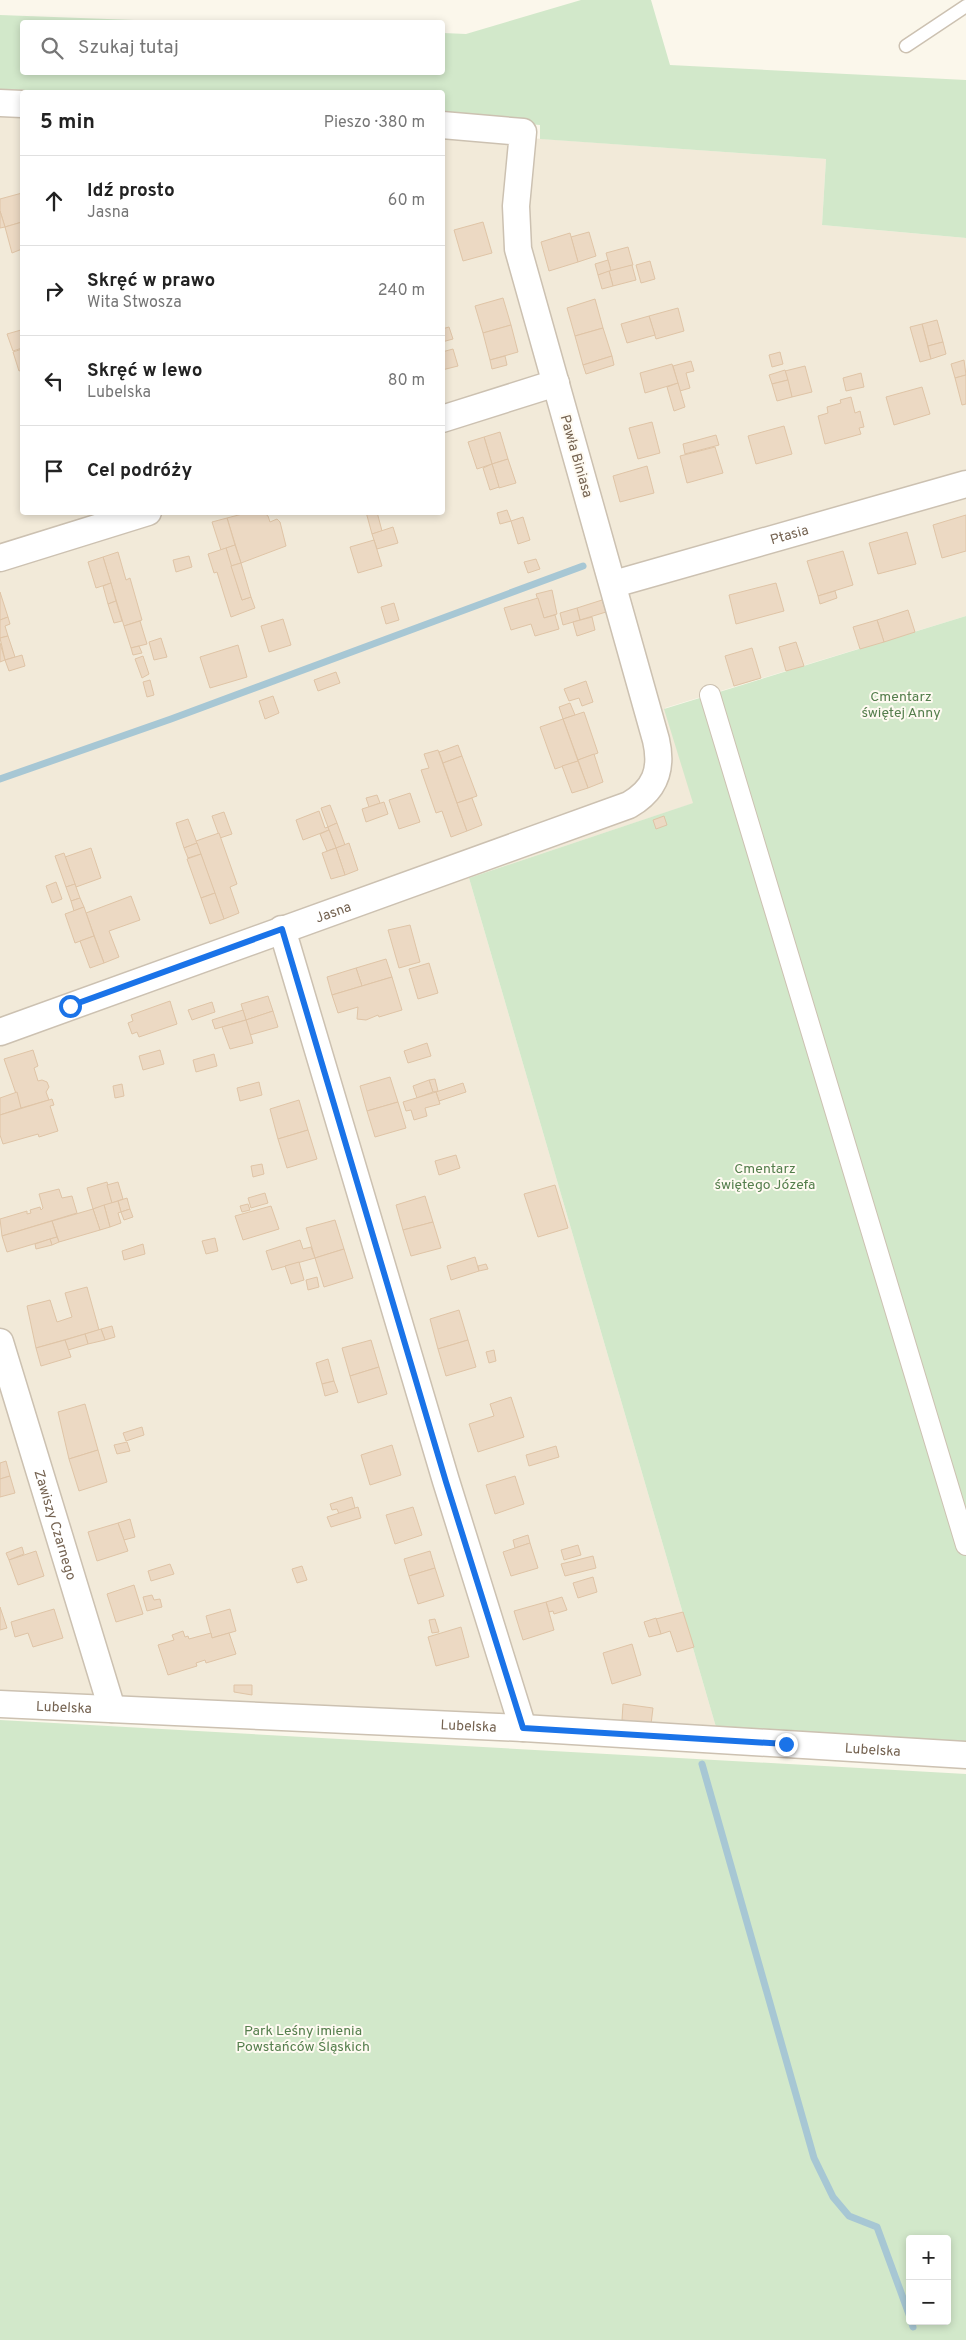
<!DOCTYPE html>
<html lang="pl">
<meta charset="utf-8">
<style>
body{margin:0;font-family:Overpass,sans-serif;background:#f6f6f6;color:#222}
.controls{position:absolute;right:15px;bottom:15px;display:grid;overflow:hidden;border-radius:5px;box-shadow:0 2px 8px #0003}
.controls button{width:45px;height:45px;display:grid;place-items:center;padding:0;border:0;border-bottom:1px solid #e0e0e0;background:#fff;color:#222;font:25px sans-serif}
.stop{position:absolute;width:15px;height:15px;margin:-11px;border:4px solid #1a73e8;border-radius:50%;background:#fff}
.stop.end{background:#1a73e8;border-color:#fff;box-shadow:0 1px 5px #0008}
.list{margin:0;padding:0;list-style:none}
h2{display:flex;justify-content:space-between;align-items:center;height:65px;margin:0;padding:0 20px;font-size:21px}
h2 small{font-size:16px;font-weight:400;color:#767676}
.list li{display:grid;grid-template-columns:32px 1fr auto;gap:15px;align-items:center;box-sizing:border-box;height:90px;padding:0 20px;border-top:1px solid #e0e0e0}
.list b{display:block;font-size:19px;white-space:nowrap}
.list p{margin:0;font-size:16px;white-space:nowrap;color:#767676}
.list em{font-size:16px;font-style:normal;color:#767676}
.icon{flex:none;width:28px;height:28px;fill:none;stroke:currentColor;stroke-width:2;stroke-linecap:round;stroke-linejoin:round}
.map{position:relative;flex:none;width:966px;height:2340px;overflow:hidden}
.search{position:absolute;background:#fff;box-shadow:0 2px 8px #0003;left:20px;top:20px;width:425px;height:55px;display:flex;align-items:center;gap:12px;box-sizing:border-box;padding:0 18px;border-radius:5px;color:#767676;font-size:19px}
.panel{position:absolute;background:#fff;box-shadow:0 2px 8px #0003;left:20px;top:90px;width:425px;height:425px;border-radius:5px}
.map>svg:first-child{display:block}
.residential{fill:#f2ead9}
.green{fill:#d2e8ca;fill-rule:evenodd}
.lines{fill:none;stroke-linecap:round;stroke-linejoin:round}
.stream{stroke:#a7c7d4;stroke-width:7}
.building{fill:#ecd9c3;stroke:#dfc4a6}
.service-casing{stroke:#ccc1b1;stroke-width:15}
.pedestrian-casing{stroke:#ccc1b1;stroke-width:22}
.minor-casing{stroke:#ccc1b1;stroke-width:29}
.service{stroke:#fff;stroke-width:12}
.pedestrian{stroke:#fff;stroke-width:20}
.minor{stroke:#fff;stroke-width:26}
.route{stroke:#1a73e8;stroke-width:6}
.labels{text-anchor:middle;stroke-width:4;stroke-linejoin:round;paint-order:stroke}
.street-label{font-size:14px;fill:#746250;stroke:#fefaf1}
.park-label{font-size:14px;fill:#547e4c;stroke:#fefaf1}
</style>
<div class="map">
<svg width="966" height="2340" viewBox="0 0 966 2340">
<rect width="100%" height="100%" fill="#fbf7eb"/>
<polygon class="residential" points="0,111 22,112 22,512 442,512 443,132 826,159 822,225 966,238 966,616 665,708 694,803 469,878 718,1734 0,1692"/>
<g class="green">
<polygon points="581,0 651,0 670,65 966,80 966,238 822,225 826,159 540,139 540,125 443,117 442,92 0,92 0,15 188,22 22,22 22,72 442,72 443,33 466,34"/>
<polygon points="966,616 966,1746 718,1734 469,878 693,803 664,709"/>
<path d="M0,1720L966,1774V2340H0ZM910,2239H947V2321H910Z"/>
</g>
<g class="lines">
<g class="stream">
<polyline points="0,779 171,719 583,566"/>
<polyline points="702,1764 814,2158 833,2197 849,2216 877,2227 910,2317"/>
<polyline points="911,2321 913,2327"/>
</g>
</g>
<g class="building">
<polygon points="22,193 22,222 5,227 0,211 0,199"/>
<polygon points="0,211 5,227 0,228"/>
<polygon points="22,222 22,249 12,253 5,227"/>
<polygon points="483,222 492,253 463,261 454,230"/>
<polygon points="589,232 596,256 578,262 571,237"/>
<polygon points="570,233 578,262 549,271 541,242"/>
<polygon points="628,247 633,265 611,271 606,253"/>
<polygon points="608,260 611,271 598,275 595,264"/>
<polygon points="650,261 655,279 641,283 636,265"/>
<polygon points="632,265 636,280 613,286 609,271"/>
<polygon points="609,271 613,286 602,289 598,275"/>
<polygon points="503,298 511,325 483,333 475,306"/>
<polygon points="595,299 603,328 575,336 567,308"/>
<polygon points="678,308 684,331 656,339 649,316"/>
<polygon points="649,316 655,335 627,343 621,324"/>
<polygon points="937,320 943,342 928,346 922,324"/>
<polygon points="922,324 931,359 920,362 910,327"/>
<polygon points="511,325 518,352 490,360 483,333"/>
<polygon points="449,327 453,339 442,342 442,329"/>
<polygon points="603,328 612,356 583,365 575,336"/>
<polygon points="21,330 22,348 13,351 7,334"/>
<polygon points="943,342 946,354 931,359 928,346"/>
<polygon points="22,349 22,370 19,371 13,352"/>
<polygon points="453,349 458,366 442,370 442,352"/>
<polygon points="780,352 783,364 772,367 769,355"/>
<polygon points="505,356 507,365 492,369 490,360"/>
<polygon points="612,356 614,365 586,374 583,365"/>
<polygon points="964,360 966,375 955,378 951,364"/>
<polygon points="691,361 694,371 686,373 690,388 680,391 673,366"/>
<polygon points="672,364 678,383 645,393 640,373"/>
<polygon points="805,366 812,392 792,397 785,371"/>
<polygon points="785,370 788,380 772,384 769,375"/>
<polygon points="861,373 864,387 846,391 843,378"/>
<polygon points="966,375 966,404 962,405 955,378"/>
<polygon points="788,380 792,397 777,401 772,384"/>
<polygon points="678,383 685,407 674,411 667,387"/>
<polygon points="922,387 930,414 894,425 886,397"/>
<polygon points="851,397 855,413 860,411 864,427 859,428 861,434 825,444 818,416 828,413 827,407 841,403 840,400"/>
<polygon points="652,422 660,453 638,459 629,428"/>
<polygon points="784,426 792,454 756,464 748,436"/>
<polygon points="500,432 508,459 492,464 484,437"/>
<polygon points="716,435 719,445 685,454 683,444"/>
<polygon points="484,437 492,464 477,469 468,442"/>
<polygon points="715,447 723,473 687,483 680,456"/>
<polygon points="508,459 516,483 499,488 492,464"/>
<polygon points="492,464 499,487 490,490 483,468"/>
<polygon points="647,466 654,493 620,502 613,476"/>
<polygon points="507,510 511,521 500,524 497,513"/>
<polygon points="250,512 263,512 268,516 270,522 277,519 280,522 286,546 241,563 227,518"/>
<polygon points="366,512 377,512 382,531 372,534"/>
<polygon points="966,515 966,551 942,558 933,525"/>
<polygon points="523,517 530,540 518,544 511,521"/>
<polygon points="227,518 235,545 221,550 212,522"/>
<polygon points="393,527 398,543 377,549 372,534"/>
<polygon points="907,532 916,564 878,574 869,543"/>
<polygon points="374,540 382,566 358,573 350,547"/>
<polygon points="235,545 241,563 231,566 226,548"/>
<polygon points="226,548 242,600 251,597 255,608 231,617 217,572 214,573 208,554"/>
<polygon points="843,551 853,585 818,596 807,561"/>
<polygon points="118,552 126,580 130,578 142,620 124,626 103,557"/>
<polygon points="189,556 192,567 176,572 173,560"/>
<polygon points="103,557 111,583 96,588 88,562"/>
<polygon points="536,559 540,569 528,573 524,562"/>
<polygon points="241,563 251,597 242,600 231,566"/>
<polygon points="111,583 116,601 108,604 103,586"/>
<polygon points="776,583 784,611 736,624 729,595"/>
<polygon points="552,590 557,614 544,618 536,594"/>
<polygon points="835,591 837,598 820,604 818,596"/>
<polygon points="0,592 8,617 0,620"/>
<polygon points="538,598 544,618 555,615 559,629 535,636 531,624 511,630 504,608"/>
<polygon points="602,600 606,612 580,620 577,608"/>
<polygon points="116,601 122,621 114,623 108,604"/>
<polygon points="394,603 399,620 386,624 381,607"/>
<polygon points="577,608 580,620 563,625 560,613"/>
<polygon points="908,610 915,632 884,642 877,620"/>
<polygon points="8,617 10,624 5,626 8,636 0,638 0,620"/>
<polygon points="592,617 595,630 577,636 573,622"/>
<polygon points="283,619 291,645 269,652 261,626"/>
<polygon points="877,620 884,642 860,649 853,627"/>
<polygon points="140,621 147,644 131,648 124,626"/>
<polygon points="8,636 15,657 5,660 0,638"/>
<polygon points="161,638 167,657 154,660 149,642"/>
<polygon points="796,642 804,666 786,671 779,647"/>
<polygon points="0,643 5,660 0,662"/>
<polygon points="238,645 247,677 210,688 200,657"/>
<polygon points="139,646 142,653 133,655 131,648"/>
<polygon points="752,648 761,678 734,686 725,656"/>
<polygon points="22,655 25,666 9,671 5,660"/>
<polygon points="143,656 149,674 142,678 135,659"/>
<polygon points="336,672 340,683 318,691 314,680"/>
<polygon points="150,680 154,695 147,697 143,682"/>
<polygon points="586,681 593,702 582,706 579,698 569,701 564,689"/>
<polygon points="273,696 279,713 265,719 259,701"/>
<polygon points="570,703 575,715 563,719 559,707"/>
<polygon points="584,712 598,753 578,760 563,719"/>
<polygon points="563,719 578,761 555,769 540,727"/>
<polygon points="458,745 462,756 443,763 439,752"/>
<polygon points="438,750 467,831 451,837 442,811 436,813 421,770 429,768 424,754"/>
<polygon points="594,754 603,782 588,788 578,760"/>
<polygon points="462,756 477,796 457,803 443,763"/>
<polygon points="578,761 588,788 572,793 562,766"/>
<polygon points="410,793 420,822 399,829 389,800"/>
<polygon points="377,795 380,803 369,807 366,798"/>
<polygon points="472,798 482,825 467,831 457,803"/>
<polygon points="384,802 388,814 366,822 362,809"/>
<polygon points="330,805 337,823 328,827 321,808"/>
<polygon points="319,811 325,828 328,827 329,830 303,840 296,820"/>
<polygon points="224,812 232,834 220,838 212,816"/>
<polygon points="664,816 667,825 656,829 653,820"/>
<polygon points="188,819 197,843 184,848 176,823"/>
<polygon points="337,823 345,845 336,848 328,827"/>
<polygon points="329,830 336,848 327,851 320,834"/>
<polygon points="219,833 237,884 230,887 239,913 224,919 196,841"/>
<polygon points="197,843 201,854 188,858 184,848"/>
<polygon points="349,843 358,870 345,875 336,848"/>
<polygon points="91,848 101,878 76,887 65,857"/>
<polygon points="336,848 345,875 331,879 322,853"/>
<polygon points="64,853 75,884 66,887 55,856"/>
<polygon points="201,854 215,893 201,898 187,859"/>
<polygon points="56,882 62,899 52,903 46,886"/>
<polygon points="75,884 80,898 71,901 66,887"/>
<polygon points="215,893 224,919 210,924 201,898"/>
<polygon points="131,896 140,920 109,931 119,957 104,963 86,913"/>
<polygon points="80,898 84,907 74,911 71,901"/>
<polygon points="84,907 94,936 75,943 65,914"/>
<polygon points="410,925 420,962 399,968 388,930"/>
<polygon points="94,936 104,963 90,968 80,941"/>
<polygon points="386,959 392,977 362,986 356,968"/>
<polygon points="429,963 438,993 418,999 409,969"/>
<polygon points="356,968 362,986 332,995 327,977"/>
<polygon points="392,977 402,1010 379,1017 378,1015 366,1020 357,1019 358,1007 338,1013 332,995"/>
<polygon points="268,996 273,1011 246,1020 241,1004"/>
<polygon points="170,1001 177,1024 139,1037 137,1032 132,1034 128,1023 133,1021 131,1015"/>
<polygon points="212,1002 215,1012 192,1020 188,1010"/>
<polygon points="243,1010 246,1020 215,1029 212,1020"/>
<polygon points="273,1011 278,1027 250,1035 246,1020"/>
<polygon points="246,1020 253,1043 230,1049 222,1027"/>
<polygon points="427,1043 431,1056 408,1063 404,1051"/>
<polygon points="33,1050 38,1066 34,1068 38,1081 42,1080 47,1082 49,1087 46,1092 49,1100 21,1108 4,1059"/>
<polygon points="160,1050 164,1064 143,1070 139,1056"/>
<polygon points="214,1054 217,1066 196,1072 193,1060"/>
<polygon points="390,1077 398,1102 367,1111 360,1086"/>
<polygon points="435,1079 438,1091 433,1092 429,1080"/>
<polygon points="429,1080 433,1092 417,1098 413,1086"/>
<polygon points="259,1082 262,1095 240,1101 237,1088"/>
<polygon points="463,1083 466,1092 439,1101 436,1092"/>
<polygon points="122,1084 124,1096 115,1098 113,1086"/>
<polygon points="17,1092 21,1108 0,1115 0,1098"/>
<polygon points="436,1092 440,1104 425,1108 427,1116 414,1120 411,1110 406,1111 403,1102"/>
<polygon points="52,1099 54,1105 50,1106 58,1131 39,1137 38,1134 3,1144 0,1135 0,1115"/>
<polygon points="299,1100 308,1130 278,1139 270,1109"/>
<polygon points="398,1102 406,1128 375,1137 367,1111"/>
<polygon points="308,1130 317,1159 287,1168 278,1139"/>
<polygon points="456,1155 460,1168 439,1175 435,1161"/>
<polygon points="262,1164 264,1174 253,1177 251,1166"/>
<polygon points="107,1182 112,1203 93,1209 87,1188"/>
<polygon points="118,1182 123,1199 112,1203 107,1185"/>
<polygon points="555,1185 568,1228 538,1237 524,1194"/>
<polygon points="59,1189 62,1198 72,1196 77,1213 2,1236 0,1219 27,1211 27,1214 31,1213 30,1210 40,1207 41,1210 43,1208 39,1194"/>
<polygon points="265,1193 268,1203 251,1208 248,1198"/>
<polygon points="425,1196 433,1222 403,1230 396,1205"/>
<polygon points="127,1198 130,1209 121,1212 118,1201"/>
<polygon points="118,1201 121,1212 118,1213 121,1223 110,1227 104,1205"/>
<polygon points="248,1204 250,1210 242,1212 240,1206"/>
<polygon points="104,1205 110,1227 100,1230 93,1209"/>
<polygon points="271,1206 279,1229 243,1240 235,1216"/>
<polygon points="93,1209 100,1230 59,1242 52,1221"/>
<polygon points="130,1209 133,1217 124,1220 121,1212"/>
<polygon points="335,1220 344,1249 315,1258 306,1228"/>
<polygon points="52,1221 57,1237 7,1252 2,1236"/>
<polygon points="433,1222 441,1248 411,1256 403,1230"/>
<polygon points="57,1237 59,1242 52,1245 50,1239"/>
<polygon points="215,1238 218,1251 206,1254 202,1241"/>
<polygon points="50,1239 52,1245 36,1249 35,1244"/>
<polygon points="300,1240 303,1249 311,1247 315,1258 272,1270 266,1251"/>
<polygon points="143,1244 145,1254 124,1260 122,1251"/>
<polygon points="344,1249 353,1278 324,1287 315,1258"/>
<polygon points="475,1257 479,1271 451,1280 447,1266"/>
<polygon points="299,1262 304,1280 291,1284 285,1266"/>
<polygon points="486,1264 488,1269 479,1271 478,1266"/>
<polygon points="317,1277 319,1287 308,1290 306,1280"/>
<polygon points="87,1287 99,1330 36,1348 27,1306 50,1300 57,1322 72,1317 65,1293"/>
<polygon points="459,1310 468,1340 438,1349 430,1319"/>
<polygon points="112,1326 115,1337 105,1340 101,1329"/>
<polygon points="101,1329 105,1340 88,1344 85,1334"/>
<polygon points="85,1334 88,1344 68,1350 65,1340"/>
<polygon points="65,1340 71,1357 41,1366 36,1348"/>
<polygon points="371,1340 379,1367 350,1376 342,1348"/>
<polygon points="468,1340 476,1367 446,1376 438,1349"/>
<polygon points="494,1350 496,1361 489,1363 486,1352"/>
<polygon points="328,1359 334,1381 322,1384 316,1363"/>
<polygon points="379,1367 387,1394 358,1403 350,1376"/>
<polygon points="334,1381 338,1392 325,1396 322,1384"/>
<polygon points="511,1397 524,1437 478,1452 469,1424 494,1416 490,1404"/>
<polygon points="85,1404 98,1450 69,1459 58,1412"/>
<polygon points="142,1427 144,1435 126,1441 123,1433"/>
<polygon points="127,1442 130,1451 117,1454 114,1445"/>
<polygon points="392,1445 401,1475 370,1485 361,1455"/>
<polygon points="556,1446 559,1457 529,1466 526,1455"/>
<polygon points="98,1450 107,1482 79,1491 69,1459"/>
<polygon points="6,1461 10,1476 0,1479 0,1463"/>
<polygon points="10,1476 15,1493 0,1497 0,1479"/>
<polygon points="515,1476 524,1504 495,1514 486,1485"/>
<polygon points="352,1497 355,1508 339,1514 337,1509 332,1510 330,1504"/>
<polygon points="358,1507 361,1518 331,1527 327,1517"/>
<polygon points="413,1507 422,1535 395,1544 386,1515"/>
<polygon points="130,1519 135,1537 124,1540 118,1523"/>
<polygon points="118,1523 128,1551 97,1561 88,1532"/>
<polygon points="528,1535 530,1543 515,1548 513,1540"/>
<polygon points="530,1543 538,1568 511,1576 503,1552"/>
<polygon points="578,1545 581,1555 564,1560 561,1550"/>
<polygon points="22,1547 24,1554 9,1560 6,1553"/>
<polygon points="36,1551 44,1576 18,1585 9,1560"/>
<polygon points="430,1551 435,1568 409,1576 404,1559"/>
<polygon points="593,1556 596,1568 565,1576 561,1564"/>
<polygon points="170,1564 174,1574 151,1581 148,1571"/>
<polygon points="302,1566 307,1580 297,1583 292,1569"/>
<polygon points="435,1568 444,1596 418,1604 409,1576"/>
<polygon points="593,1577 597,1592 578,1598 573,1583"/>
<polygon points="134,1585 143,1614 116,1622 107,1594"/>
<polygon points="152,1595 154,1600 160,1599 162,1607 147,1611 143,1597"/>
<polygon points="562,1597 567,1610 554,1614 553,1611 549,1612 546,1602"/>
<polygon points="546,1602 554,1630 523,1640 514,1611"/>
<polygon points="0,1607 7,1628 0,1630"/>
<polygon points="54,1609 63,1638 33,1647 28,1633 15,1637 11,1622"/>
<polygon points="230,1609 236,1631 212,1638 206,1616"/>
<polygon points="683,1612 694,1647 677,1652 670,1631 661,1634 656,1619"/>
<polygon points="656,1618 661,1634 649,1637 644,1622"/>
<polygon points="435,1619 439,1632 432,1633 429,1620"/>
<polygon points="461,1627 469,1657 436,1666 428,1637"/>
<polygon points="183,1631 185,1637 188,1636 189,1639 211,1633 212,1638 229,1633 236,1654 206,1663 205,1660 196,1663 197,1666 168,1675 158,1645 174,1640 172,1635"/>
<polygon points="632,1644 641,1675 612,1684 603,1653"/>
<polygon points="234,1685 252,1685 252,1695 234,1692"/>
<polygon points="623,1704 653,1708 651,1724 622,1720"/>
</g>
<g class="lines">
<defs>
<polyline id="service" points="906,46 966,6"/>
<polyline id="pedestrian" points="710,695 966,1545"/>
<g id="minor">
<polyline points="0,103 22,104"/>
<polyline points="442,419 556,383"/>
<polyline points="0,558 148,512"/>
<path id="s1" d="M614,584L966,484"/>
<polyline points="282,929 446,1481 523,1728"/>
<path id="s2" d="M0,1032L629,805C655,790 663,770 656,740L518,249L516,206L523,132L442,125"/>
<path id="s3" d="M0,1342L112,1709"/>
<path id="s4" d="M0,1704L523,1728L966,1755"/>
</g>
</defs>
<use href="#service" class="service-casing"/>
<use href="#pedestrian" class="pedestrian-casing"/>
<use href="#minor" class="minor-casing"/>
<use href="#service" class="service"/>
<use href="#pedestrian" class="pedestrian"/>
<use href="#minor" class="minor"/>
</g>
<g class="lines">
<polyline class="route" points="70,1006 282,929 446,1482 523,1728 786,1744"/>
</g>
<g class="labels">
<g class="street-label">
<text transform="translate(577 456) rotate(74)" y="5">Pawła Biniasa</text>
<text dy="5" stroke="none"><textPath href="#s1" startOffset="182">Ptasia</textPath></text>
<text dy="5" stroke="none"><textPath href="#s2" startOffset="354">Jasna</textPath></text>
<text dy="5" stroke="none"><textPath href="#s3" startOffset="191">Zawiszy Czarnego</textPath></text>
<text dy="5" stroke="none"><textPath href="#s4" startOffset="64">Lubelska</textPath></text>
<text dy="5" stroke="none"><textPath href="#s4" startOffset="469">Lubelska</textPath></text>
<text dy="5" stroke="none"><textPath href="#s4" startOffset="874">Lubelska</textPath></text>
</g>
<g class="park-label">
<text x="901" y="701">Cmentarz<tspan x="901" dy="16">świętej Anny</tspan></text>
<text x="765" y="1173">Cmentarz<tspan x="765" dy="16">świętego Józefa</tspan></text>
<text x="303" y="2035">Park Leśny imienia<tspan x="303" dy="16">Powstańców Śląskich</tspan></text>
</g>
</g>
</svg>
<div class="controls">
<button>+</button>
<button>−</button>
</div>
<div class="stop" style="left:70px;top:1006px"></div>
<div class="stop end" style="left:786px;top:1744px"></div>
<div class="search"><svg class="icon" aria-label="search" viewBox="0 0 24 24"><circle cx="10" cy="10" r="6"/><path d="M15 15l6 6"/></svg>Szukaj tutaj</div>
<section class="panel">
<h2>5 min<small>Pieszo · 380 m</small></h2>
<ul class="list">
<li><svg class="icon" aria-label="ahead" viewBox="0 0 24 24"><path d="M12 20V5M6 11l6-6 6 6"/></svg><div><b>Idź prosto</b><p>Jasna</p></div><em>60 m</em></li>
<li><svg class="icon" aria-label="right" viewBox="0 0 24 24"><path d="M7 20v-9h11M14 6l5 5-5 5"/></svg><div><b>Skręć w prawo</b><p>Wita Stwosza</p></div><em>240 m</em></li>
<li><svg class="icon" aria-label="left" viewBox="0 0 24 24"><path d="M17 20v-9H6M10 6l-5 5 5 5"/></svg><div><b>Skręć w lewo</b><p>Lubelska</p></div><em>80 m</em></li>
<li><svg class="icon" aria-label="arrive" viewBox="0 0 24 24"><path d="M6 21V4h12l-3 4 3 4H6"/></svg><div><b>Cel podróży</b></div></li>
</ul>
</section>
</div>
